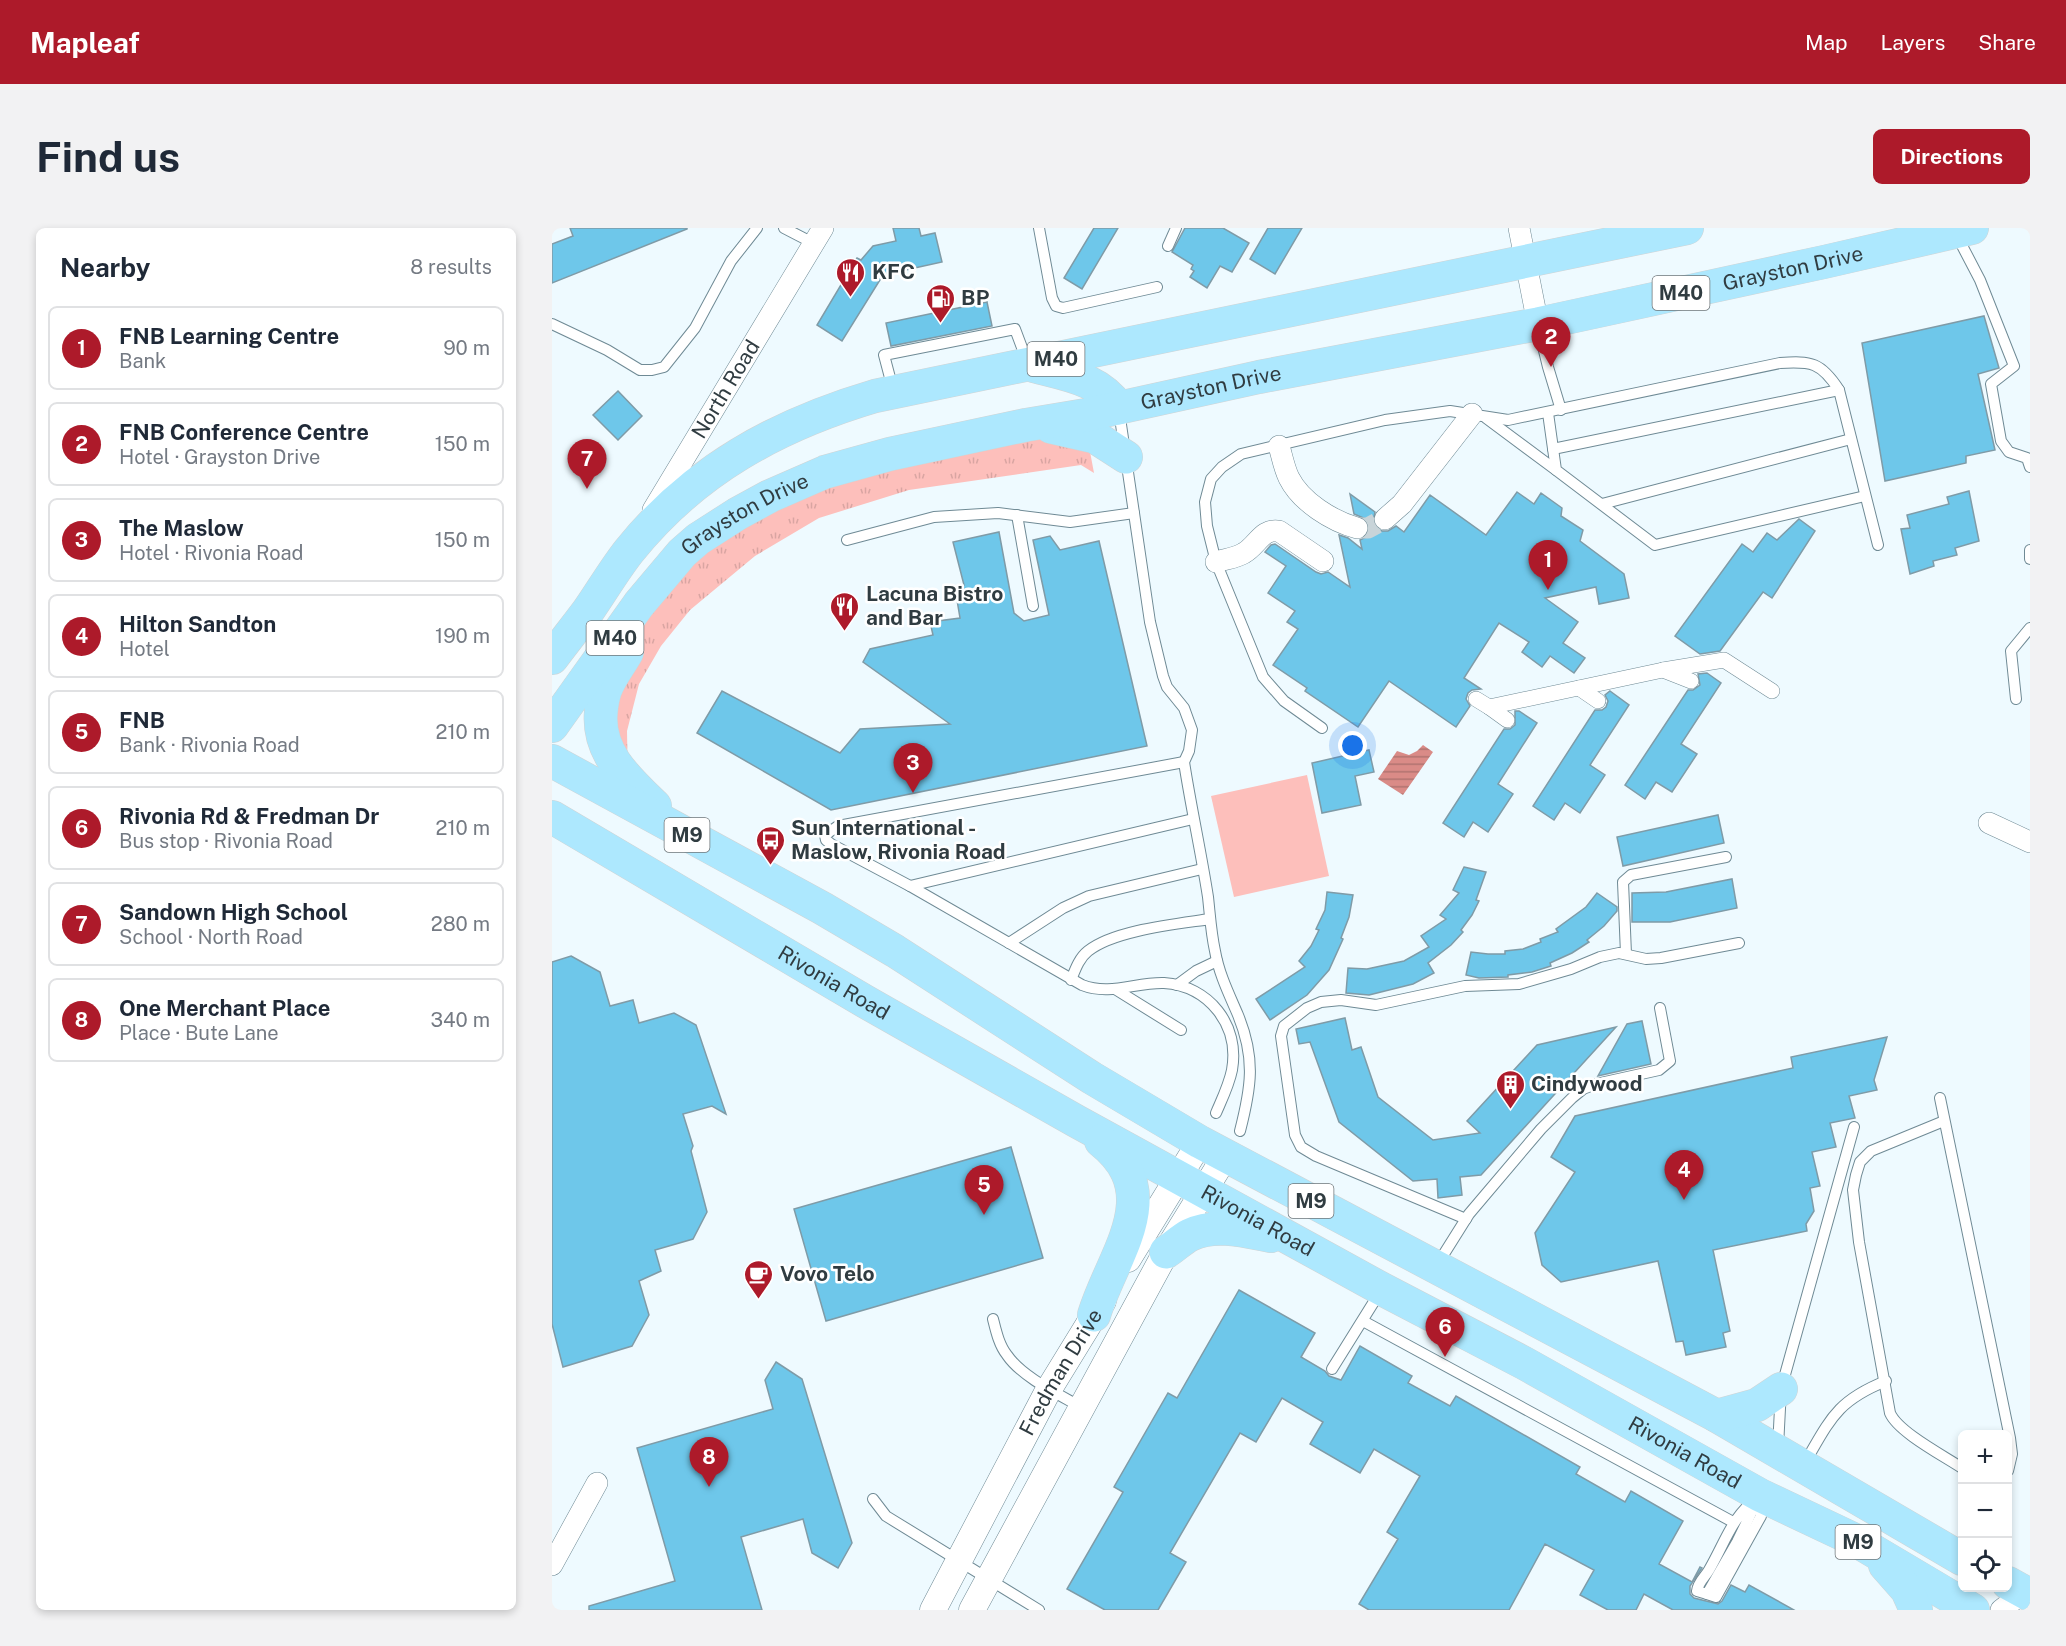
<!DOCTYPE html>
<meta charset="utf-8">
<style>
body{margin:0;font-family:"Public Sans",sans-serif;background:#f2f2f3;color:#1f2937}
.controls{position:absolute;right:18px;bottom:18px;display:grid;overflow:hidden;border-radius:9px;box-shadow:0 3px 9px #0003}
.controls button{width:54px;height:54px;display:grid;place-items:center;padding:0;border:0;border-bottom:2px solid #e0e1e3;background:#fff;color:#1f2937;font:30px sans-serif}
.you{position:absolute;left:801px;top:518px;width:21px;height:21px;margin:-15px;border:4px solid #fff;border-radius:50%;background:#1a73e8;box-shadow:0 0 0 9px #1a73e833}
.badge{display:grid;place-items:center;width:39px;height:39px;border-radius:50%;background:#ad1a2a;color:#fff;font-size:20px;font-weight:700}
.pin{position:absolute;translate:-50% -50px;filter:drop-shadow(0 2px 3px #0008)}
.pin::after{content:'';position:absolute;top:32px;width:21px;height:18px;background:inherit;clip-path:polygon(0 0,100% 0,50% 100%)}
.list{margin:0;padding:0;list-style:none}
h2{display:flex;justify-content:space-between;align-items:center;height:78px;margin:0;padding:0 24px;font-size:26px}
h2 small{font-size:20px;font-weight:400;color:#747a83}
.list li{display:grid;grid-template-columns:39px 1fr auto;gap:18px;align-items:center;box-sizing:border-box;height:84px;margin:0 12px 12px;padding:0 12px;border:2px solid #e0e1e3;border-radius:9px}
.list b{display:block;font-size:22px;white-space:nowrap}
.list p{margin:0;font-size:20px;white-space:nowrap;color:#747a83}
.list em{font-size:20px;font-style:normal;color:#747a83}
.icon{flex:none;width:33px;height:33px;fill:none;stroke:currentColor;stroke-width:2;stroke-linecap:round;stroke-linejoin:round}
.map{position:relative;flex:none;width:1478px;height:1382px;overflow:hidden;border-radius:9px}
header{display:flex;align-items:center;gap:36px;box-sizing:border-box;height:84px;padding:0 30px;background:#ad1a2a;color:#fff}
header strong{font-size:28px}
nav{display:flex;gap:33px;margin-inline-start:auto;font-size:21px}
.intro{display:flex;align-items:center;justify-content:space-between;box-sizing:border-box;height:144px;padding:0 36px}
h1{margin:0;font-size:42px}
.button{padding:15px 27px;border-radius:9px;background:#ad1a2a;color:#fff;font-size:21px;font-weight:700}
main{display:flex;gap:36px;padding:0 36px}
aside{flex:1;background:#fff;border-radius:9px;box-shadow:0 3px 9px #0003}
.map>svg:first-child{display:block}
.grass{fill:url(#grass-tufts)}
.garden{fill:#fdbfbb}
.water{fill:url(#water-rules)}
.building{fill:#6ec7ea;stroke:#7f9ba7;stroke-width:1.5}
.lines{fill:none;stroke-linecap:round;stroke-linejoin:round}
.minor-tunnel{stroke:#c8d4d9;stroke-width:21;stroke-dasharray:21 10;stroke-linecap:butt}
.service-casing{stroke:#6f8a95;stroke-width:12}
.pedestrian-casing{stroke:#6f8a95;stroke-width:16}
.minor-casing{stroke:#6f8a95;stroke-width:22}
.tertiary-casing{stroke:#6f8a95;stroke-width:27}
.primary-casing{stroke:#d1d4d5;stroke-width:34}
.service{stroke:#fff;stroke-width:10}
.pedestrian{stroke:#fff;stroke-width:15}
.minor{stroke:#fff;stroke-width:21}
.tertiary{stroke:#fff;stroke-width:26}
.primary{stroke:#ade8fe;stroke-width:33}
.labels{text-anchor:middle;stroke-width:5;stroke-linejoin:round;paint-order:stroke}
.shield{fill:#fff;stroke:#6e767a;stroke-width:1.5}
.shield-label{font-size:20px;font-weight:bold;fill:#303c41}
.street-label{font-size:21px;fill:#303c41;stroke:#fff}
.poi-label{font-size:21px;font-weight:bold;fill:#303c41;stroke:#fff;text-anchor:start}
</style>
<header>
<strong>Mapleaf</strong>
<nav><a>Map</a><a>Layers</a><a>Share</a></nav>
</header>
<div class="intro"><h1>Find us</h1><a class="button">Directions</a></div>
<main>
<aside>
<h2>Nearby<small>8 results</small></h2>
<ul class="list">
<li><span class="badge">1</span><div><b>FNB Learning Centre</b><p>Bank</p></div><em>90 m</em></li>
<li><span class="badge">2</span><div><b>FNB Conference Centre</b><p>Hotel · Grayston Drive</p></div><em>150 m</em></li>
<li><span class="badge">3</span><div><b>The Maslow</b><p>Hotel · Rivonia Road</p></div><em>150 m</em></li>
<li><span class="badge">4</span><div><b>Hilton Sandton</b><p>Hotel</p></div><em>190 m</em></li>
<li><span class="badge">5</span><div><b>FNB</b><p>Bank · Rivonia Road</p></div><em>210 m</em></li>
<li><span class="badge">6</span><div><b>Rivonia Rd &amp; Fredman Dr</b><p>Bus stop · Rivonia Road</p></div><em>210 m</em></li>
<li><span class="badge">7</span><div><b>Sandown High School</b><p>School · North Road</p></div><em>280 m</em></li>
<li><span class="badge">8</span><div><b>One Merchant Place</b><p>Place · Bute Lane</p></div><em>340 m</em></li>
</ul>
</aside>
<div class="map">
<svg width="1478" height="1382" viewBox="0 0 1478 1382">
<defs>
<pattern id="grass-tufts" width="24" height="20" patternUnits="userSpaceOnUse" patternTransform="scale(1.5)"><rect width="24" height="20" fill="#fdbfbb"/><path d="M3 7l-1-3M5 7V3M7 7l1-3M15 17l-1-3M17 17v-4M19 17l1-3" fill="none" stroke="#d9a5a2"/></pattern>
<pattern id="water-rules" width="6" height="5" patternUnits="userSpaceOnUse" patternTransform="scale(1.5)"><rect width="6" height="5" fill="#da8b87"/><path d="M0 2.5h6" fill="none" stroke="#b17370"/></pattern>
</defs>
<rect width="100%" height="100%" fill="#eefaff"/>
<polygon class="grass" points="530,181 542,245 529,237 357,262 267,290 203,328 138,382 109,418 87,456 75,503 76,557 53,456 134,327 217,270"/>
<polygon class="garden" points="755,547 777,648 682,669 659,568"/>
<polygon class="water" points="871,517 881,524 851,567 826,551 845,523 857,527 865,523"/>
<g class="building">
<polygon points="18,0 135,0 135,1 0,55 0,16 21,8"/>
<polygon points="341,0 367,0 369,8 383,5 390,34 331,47 290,113 265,97 305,30 309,32 321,18 344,13"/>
<polygon points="542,0 566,0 530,61 512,50"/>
<polygon points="633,0 671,0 697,15 680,44 668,38 655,60 638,49 642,43 639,41 641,37 620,24"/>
<polygon points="716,0 750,0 723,46 698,31"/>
<polygon points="435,74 440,98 339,118 334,95"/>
<polygon points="1432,88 1447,140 1426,146 1443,222 1414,228 1414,235 1333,253 1310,115"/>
<polygon points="66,163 90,188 66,212 41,187"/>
<polygon points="1417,263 1427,313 1403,320 1405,327 1381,333 1382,338 1358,346 1349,301 1358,300 1355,287 1397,276 1395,269"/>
<polygon points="965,264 982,276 989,265 1010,280 1009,288 1031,302 1028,313 1072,346 1077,370 1047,376 1044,359 993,370 1026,394 1011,415 1033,430 1022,445 998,428 990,439 970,424 977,414 947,395 912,450 929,461 920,462 916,465 914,471 918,478 904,499 837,453 806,499 753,463 755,460 721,437 746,401 735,394 743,383 716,365 734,338 713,324 719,317 723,316 764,344 769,346 776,344 798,359 787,307 796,310 810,321 808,312 814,309 818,298 814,291 802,286 798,266 823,284 821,294 824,300 830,303 836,303 844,298 852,304 878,267 934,307"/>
<polygon points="1247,291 1263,303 1220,370 1211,364 1168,423 1148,426 1123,408 1190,316 1201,324 1215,305 1225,312"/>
<polygon points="447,304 462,385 472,393 497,387 481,312 498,308 508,322 547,313 595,518 279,582 145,505 170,463 288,525 308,501 398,496 311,434 318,421 381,407 378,394 408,390 403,360 412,357 401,314"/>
<polygon points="1155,445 1169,455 1129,516 1145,526 1120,564 1104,554 1093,571 1073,557 1136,462 1141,462 1148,457 1146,446"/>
<polygon points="1058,463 1077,477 1038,537 1053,547 1028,585 1013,575 1002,592 981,578 1043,482 1050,482 1054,479 1056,473 1053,467"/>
<polygon points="963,483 967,483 985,495 946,556 961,566 936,604 921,594 912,609 891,595 952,501 958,501 963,497"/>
<polygon points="817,522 822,544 803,548 809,577 770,585 760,535"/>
<polygon points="1166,587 1172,615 1071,638 1065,609"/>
<polygon points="912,639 934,644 924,672 927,673 920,687 909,702 911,704 899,717 876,735 882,745 861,756 817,767 794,765 796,740 815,741 852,733 877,719 869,708 894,691 888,687 907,665 901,662"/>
<polygon points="1180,651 1185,680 1118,694 1080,694 1080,665 1114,664"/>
<polygon points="775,664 801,667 797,689 789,710 791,711 777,742 755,767 718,792 704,771 753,739 747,733 759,718 767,702 764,701 773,682"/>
<polygon points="1045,665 1065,679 1065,683 1052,698 1035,712 1037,714 1020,725 998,735 999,738 980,744 956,747 956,749 927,750 914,747 919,724 936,726 953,726 953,723 971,721 989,714 988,711 1006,704 1004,701 1034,679"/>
<polygon points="19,728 48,744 58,778 81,772 87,795 122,785 144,797 174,886 160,878 131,886 141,918 139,923 155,984 141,1011 103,1022 109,1043 87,1053 97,1087 80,1118 11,1139 0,1096 0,734"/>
<polygon points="793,790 800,822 809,819 826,869 881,912 928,905 915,893 985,817 1064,799 929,947 908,949 910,967 886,970 885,951 861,953 787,894 758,814 747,816 744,801"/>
<polygon points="1090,793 1099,836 1046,848 1075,796"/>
<polygon points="1335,809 1322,852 1325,862 1297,868 1303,890 1278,895 1284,919 1260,924 1268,958 1258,960 1262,983 1254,996 1255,1003 1161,1022 1178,1103 1171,1105 1174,1119 1134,1127 1131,1113 1124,1114 1106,1033 1009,1054 990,1037 983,1005 1023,944 999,929 1023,888 1241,840 1239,829"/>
<polygon points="459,919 491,1030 274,1093 242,981"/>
<polygon points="687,1062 763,1105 749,1129 773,1143 777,1148 789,1152 808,1118 860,1148 856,1155 898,1178 904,1168 1028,1239 1024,1246 1073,1274 1079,1263 1131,1293 1107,1336 1140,1354 1148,1339 1150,1340 1138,1358 1138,1366 1142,1370 1166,1376 1170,1373 1179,1357 1193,1364 1197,1357 1242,1382 1121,1382 1092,1366 1084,1382 1056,1382 1028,1367 1042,1342 993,1316 957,1382 817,1382 807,1376 846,1311 835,1304 868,1248 822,1221 808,1245 758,1216 771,1194 730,1170 704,1214 688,1205 618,1325 634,1334 606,1382 553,1382 515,1361 571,1264 562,1259 616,1165 625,1170"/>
<polygon points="224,1134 250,1151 300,1315 286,1340 260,1325 251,1291 189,1309 210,1382 37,1382 37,1378 123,1353 85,1220 221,1181 213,1152"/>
</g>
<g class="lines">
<polyline class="minor-tunnel" points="805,300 816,300 833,291"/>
<defs>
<g id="service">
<polyline points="232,0 261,15"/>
<polyline points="487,0 500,70 504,78 511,80 605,59"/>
<polyline points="1404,6 1428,52 1462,138 1439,156 1449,213 1457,224 1475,230 1478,239"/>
<polyline points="616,18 624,0"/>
<polyline points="0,96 55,122 88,142 100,142 112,139 143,100 179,33 205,0"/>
<polyline points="986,98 996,139 1009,182"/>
<polyline points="341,161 332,127 463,101 475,133"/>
<path d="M567,183L598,394L611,448L615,459L632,480L640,502L637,523L632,534C639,579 649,624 656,669C658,687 659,705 663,723C667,746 677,766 686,787C704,831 699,860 688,903"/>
<polyline points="996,185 1004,242 1103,317 1313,268"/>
<polyline points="934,190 1004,242"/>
<polyline points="1001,221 1287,162"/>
<polyline points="1050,276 1299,211"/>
<polyline points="465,287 481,378"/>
<polyline points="295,312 382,289 446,285 518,294 582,285"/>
<polyline points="1478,322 1478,331"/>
<polyline points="1464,471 1459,423 1478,400"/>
<path d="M770,500L732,473L711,449L664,334L655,298L653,274L659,251L670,239L689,226L833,192L898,183L956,192L1228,135C1259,133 1269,134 1287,162L1326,317"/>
<path d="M632,534L286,598L273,607L274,612L279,616L358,658L530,757C558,768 584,754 612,755C657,758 688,797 680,842C677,857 670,871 664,885"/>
<polyline points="358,658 641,591"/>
<polyline points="457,715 511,680 537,668 650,641"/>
<polyline points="1074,726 1071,654 1079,647 1174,629"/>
<path d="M519,752C523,742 527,730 536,723C562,702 625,696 658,691"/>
<polyline points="625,757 644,743 665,733"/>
<polyline points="563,761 629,802"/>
<polyline points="1388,870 1458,1210 1460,1226 1456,1243"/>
<path d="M1392,893L1319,923L1308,934L1304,947L1301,962L1307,1014L1338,1185C1346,1204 1392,1228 1410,1240"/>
<polyline points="914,991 764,928 749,919 743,907 729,808 732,798 755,780 769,774 789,772 824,777 913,758 967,756 1019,741 1048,729 1067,725 1094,731 1109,730 1187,715"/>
<polyline points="885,1037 917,986 989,901 1020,870 1031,861 1044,856 1107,842 1118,833 1108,780"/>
<path d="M441,1091C444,1103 447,1117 455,1127C470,1149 506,1166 529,1179"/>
<polyline points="811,1093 1181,1294"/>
<polyline points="780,1141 828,1064"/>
<polyline points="1226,1219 1229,1161 1302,899"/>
<path d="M1252,1236C1278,1192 1284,1173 1334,1153"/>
<path d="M1208,1267L1185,1314L1155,1366L1145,1363C1146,1354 1153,1349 1157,1342C1175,1311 1178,1291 1208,1267Z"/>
<polyline points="321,1271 334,1288 487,1382"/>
<polyline points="1155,1366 1164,1369 1209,1288 1208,1273"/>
</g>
<g id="pedestrian">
<polyline points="1111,442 1139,453"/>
<polyline points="1027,460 1046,473"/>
<polyline points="924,471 937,479 1111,442 1172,432 1220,463"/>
<polyline points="937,479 955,492"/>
</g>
<g id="minor">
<polyline points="967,0 986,96"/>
<path d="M727,218C730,228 732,240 737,250C749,274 780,293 805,300"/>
<path id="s1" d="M101,282L271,0"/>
<polyline points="833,291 850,276 920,186"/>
<path d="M664,334C673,331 684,330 692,325C705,318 710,300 727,303L771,333"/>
<polyline points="1437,595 1478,614"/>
<polyline points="0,1337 45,1255"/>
<polyline points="1449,1382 1472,1364 1478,1363"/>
</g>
<g id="tertiary">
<polyline points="576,1031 648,914"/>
<path id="s2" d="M381,1382L497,1161L551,1073"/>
<polyline points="420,1382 614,1024 674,927"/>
</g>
<g id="primary">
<path d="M482,138C515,147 546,150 567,180"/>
<polyline points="499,199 543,209 574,229"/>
<path d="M75,424C69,435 61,445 56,456C51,465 50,474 49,484C45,525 76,552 103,578"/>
<path d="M0,430C12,414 24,399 36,383C50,363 62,342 77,323C142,242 225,197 323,168L1135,0"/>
<path id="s3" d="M0,498L87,376L130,325L146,311L185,286L218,268L273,244L338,226L474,197L534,187L707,149L986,96L1272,34L1420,0"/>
<polyline points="0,533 270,680 343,723 540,850 648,914 1165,1188 1410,1331"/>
<path id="s4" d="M0,589L314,774L524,893L830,1061L972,1135L1208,1267L1303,1312L1421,1382"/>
<path d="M614,1024C622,1019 630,1011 638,1007C663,995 693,1003 719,1008"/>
<path d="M542,1087C560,1027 616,966 549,913"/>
<polyline points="1165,1188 1205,1177 1229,1161"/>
<polyline points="1333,1337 1355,1362 1364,1382"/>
<polyline points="1456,1355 1478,1367"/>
</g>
</defs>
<use href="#service" class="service-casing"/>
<use href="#pedestrian" class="pedestrian-casing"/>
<use href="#minor" class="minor-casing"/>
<use href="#tertiary" class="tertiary-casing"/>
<use href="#primary" class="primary-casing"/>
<use href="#service" class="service"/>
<use href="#pedestrian" class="pedestrian"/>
<use href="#minor" class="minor"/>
<use href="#tertiary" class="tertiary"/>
<use href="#primary" class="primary"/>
</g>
<defs>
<symbol id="restaurant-pin" viewBox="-11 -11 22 30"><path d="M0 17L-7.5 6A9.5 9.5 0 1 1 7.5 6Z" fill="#ad1a2a" stroke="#fff"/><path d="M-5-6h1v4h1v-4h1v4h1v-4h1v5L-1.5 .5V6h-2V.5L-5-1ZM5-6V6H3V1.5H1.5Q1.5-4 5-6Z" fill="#fff"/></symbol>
<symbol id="fuel-pin" viewBox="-11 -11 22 30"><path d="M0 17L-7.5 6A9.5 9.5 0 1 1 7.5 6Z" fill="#ad1a2a" stroke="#fff"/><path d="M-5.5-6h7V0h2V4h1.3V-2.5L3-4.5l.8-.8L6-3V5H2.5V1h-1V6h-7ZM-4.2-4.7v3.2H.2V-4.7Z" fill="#fff"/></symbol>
<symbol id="bus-pin" viewBox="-11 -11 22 30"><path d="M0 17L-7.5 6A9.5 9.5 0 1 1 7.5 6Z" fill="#ad1a2a" stroke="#fff"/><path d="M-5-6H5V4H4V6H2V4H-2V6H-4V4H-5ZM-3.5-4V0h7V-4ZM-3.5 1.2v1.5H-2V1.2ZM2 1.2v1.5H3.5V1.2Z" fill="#fff"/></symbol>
<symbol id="building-pin" viewBox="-11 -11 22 30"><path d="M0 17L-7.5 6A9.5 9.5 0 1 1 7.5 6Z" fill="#ad1a2a" stroke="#fff"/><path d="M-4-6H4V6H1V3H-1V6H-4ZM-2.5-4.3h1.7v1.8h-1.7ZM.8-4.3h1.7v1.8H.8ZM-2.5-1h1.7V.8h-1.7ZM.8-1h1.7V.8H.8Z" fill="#fff"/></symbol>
<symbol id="cafe-pin" viewBox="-11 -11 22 30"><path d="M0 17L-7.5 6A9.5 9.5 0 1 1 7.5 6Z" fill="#ad1a2a" stroke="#fff"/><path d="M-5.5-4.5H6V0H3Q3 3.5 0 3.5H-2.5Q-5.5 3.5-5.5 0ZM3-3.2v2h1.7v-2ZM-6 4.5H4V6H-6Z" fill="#fff"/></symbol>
</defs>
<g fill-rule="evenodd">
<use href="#restaurant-pin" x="282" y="28" width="33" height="45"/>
<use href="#fuel-pin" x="372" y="54" width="33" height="45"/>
<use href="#restaurant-pin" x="276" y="362" width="33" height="45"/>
<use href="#bus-pin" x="202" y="596" width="33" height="45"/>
<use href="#building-pin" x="942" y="840" width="33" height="45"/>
<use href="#cafe-pin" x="190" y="1030" width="33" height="45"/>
</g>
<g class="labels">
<g class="shield">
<rect x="1100.5" y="48" width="57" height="34" rx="4.5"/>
<rect x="475.5" y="114" width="57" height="34" rx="4.5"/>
<rect x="34.5" y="393" width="57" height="34" rx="4.5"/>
<rect x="112.5" y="590" width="45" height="34" rx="4.5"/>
<rect x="736.5" y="956" width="45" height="34" rx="4.5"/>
<rect x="1283.5" y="1297" width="45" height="34" rx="4.5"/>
</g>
<g class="shield-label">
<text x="1129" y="72">M40</text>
<text x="504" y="138">M40</text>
<text x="63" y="417">M40</text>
<text x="135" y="614">M9</text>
<text x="759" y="980">M9</text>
<text x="1306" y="1321">M9</text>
</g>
<g class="street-label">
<text dy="7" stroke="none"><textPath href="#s3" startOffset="1371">Grayston Drive</textPath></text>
<text dy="7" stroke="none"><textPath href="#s1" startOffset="141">North Road</textPath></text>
<text dy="7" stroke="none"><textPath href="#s3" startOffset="777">Grayston Drive</textPath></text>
<text dy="7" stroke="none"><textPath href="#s3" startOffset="291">Grayston Drive</textPath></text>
<text dy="7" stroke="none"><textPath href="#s4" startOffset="327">Rivonia Road</textPath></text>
<text dy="7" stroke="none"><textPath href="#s4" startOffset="813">Rivonia Road</textPath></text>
<text dy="7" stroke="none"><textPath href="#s2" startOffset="270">Fredman Drive</textPath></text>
<text dy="7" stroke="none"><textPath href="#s4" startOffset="1299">Rivonia Road</textPath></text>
</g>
<g class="poi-label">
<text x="320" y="51">KFC</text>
<text x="409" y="77">BP</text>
<text x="314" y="373">Lacuna Bistro<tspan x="314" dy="24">and Bar</tspan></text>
<text x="239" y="607">Sun International -<tspan x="239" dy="24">Maslow, Rivonia Road</tspan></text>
<text x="979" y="863">Cindywood</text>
<text x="228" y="1053">Vovo Telo</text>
</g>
</g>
</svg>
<div class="controls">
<button>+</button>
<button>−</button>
<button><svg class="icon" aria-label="locate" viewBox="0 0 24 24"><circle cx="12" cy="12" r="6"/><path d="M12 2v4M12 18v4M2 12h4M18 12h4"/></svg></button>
</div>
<div class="you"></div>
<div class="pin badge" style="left:996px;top:362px">1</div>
<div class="pin badge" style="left:999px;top:139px">2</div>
<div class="pin badge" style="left:361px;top:565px">3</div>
<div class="pin badge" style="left:1132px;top:972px">4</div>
<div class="pin badge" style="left:432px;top:987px">5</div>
<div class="pin badge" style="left:893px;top:1129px">6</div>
<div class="pin badge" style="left:35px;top:261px">7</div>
<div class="pin badge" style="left:157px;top:1259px">8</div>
</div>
</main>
